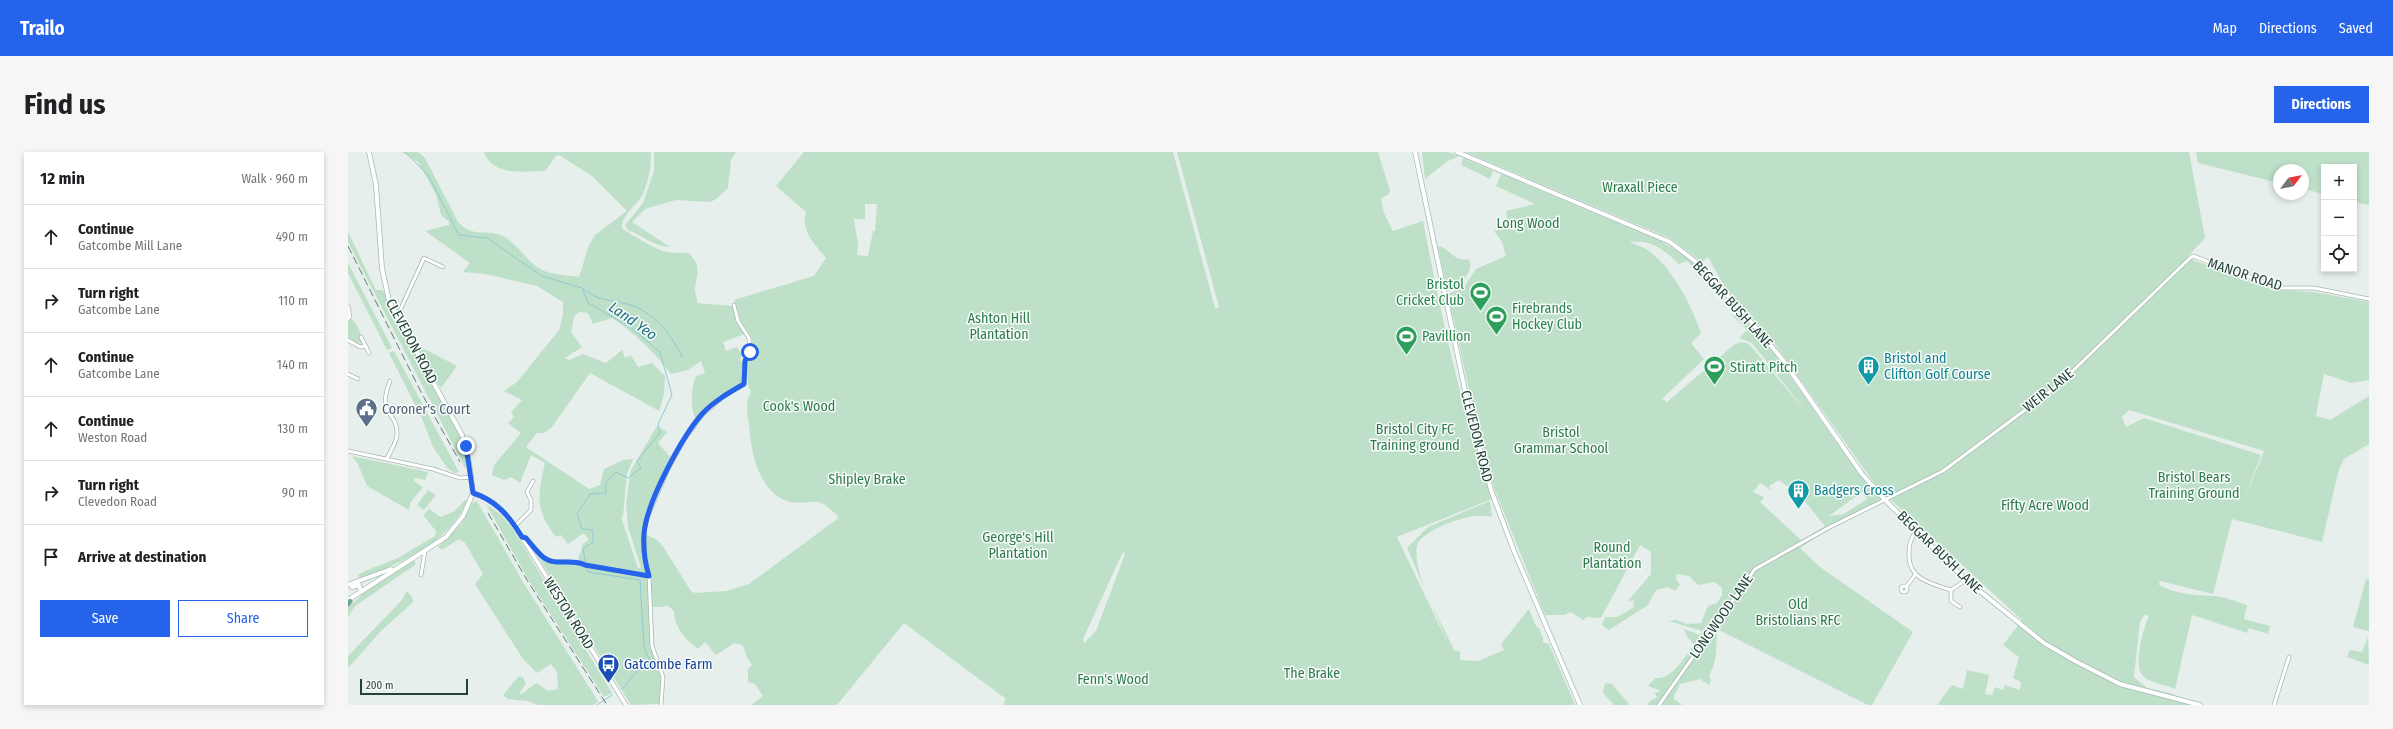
<!DOCTYPE html>
<meta charset="utf-8">
<style>
body{margin:0;font-family:"Fira Sans Condensed",sans-serif;background:#f6f6f6;color:#202124}
.controls{position:absolute;right:12px;top:12px;display:grid;overflow:hidden;border-radius:0px;box-shadow:0 2px 6px #0003}
.controls button{width:36px;height:36px;display:grid;place-items:center;padding:0;border:0;border-bottom:1px solid #e0e0e0;background:#fff;color:#202124;font:20px sans-serif}
.compass{position:absolute;left:1925px;top:12px;width:36px;height:36px;border-radius:50%;background:#fff;box-shadow:0 2px 6px #0003;rotate:58deg}
.scale{position:absolute;left:12px;bottom:10px;width:108px;box-sizing:border-box;padding-left:4px;border:2px solid #24423a;border-top:0;font-size:11px;line-height:14px;white-space:nowrap;color:#24423a;-webkit-text-stroke:3px #f7fbf9;paint-order:stroke}
.stop{position:absolute;width:12px;height:12px;margin:-9px;border:3px solid #2563eb;border-radius:50%;background:#fff}
.stop.end{background:#2563eb;border-color:#fff;box-shadow:0 1px 4px #0008}
.list{margin:0;padding:0;list-style:none}
h2{display:flex;justify-content:space-between;align-items:center;height:52px;margin:0;padding:0 16px;font-size:17px}
h2 small{font-size:13px;font-weight:400;color:#757577}
.list li{display:grid;grid-template-columns:26px 1fr auto;gap:12px;align-items:center;box-sizing:border-box;height:64px;padding:0 16px;border-top:1px solid #e0e0e0}
.list b{display:block;font-size:15px;white-space:nowrap}
.list p{margin:0;font-size:13px;white-space:nowrap;color:#757577}
.list em{font-size:13px;font-style:normal;color:#757577}
.actions{display:flex;gap:8px;padding:12px 16px}
.actions a{flex:1;padding:9px 0;border:1px solid #2563eb;border-radius:0px;text-align:center;font-size:14px;color:#2563eb}
.actions .main{background:#2563eb;color:#fff}
.icon{flex:none;width:22px;height:22px;fill:none;stroke:currentColor;stroke-width:2;stroke-linecap:round;stroke-linejoin:round}
.map{position:relative;flex:none;width:2021px;height:553px;overflow:hidden;border-radius:0px}
header{display:flex;align-items:center;gap:24px;box-sizing:border-box;height:56px;padding:0 20px;background:#2563eb;color:#fff}
header strong{font-size:19px}
nav{display:flex;gap:22px;margin-inline-start:auto;font-size:14px}
.intro{display:flex;align-items:center;justify-content:space-between;box-sizing:border-box;height:96px;padding:0 24px}
h1{margin:0;font-size:28px}
.button{padding:10px 18px;border-radius:0px;background:#2563eb;color:#fff;font-size:14px;font-weight:700}
main{display:flex;gap:24px;padding:0 24px}
aside{flex:1;background:#fff;border-radius:0px;box-shadow:0 2px 6px #0003}
.map>svg:first-child{display:block}
.green{fill:#bfe0c8;fill-rule:evenodd}
.lines{fill:none;stroke-linecap:round;stroke-linejoin:round}
.stream{stroke:#8ec9d4;stroke-width:1}
.minor-casing{stroke:#a8b8b2;stroke-width:4.5}
.tertiary-casing{stroke:#a8b8b2;stroke-width:5}
.secondary-casing{stroke:#a4bbb3;stroke-width:5.5}
.primary-casing{stroke:#c2cac8;stroke-width:6}
.minor{stroke:#fff;stroke-width:3}
.tertiary{stroke:#fff;stroke-width:3.5}
.secondary{stroke:#fff;stroke-width:4}
.primary{stroke:#6aa596;stroke-width:4.5}
.rail{stroke:#5f7d75;stroke-width:1;stroke-dasharray:8 4;stroke-linecap:butt}
.route{stroke:#2563eb;stroke-width:5}
.labels{text-anchor:middle;stroke-width:3;stroke-linejoin:round;paint-order:stroke}
.park-label{font-size:14px;fill:#2d7a4b;stroke:#f7fbf9}
.street-label{font-size:14px;fill:#24423a;stroke:#f7fbf9}
.leisure-label{font-size:14px;fill:#27864d;stroke:#f7fbf9;text-anchor:start}
.culture-label{font-size:14px;fill:#0d838f;stroke:#f7fbf9;text-anchor:start}
.service-label{font-size:14px;fill:#4e5e75;stroke:#f7fbf9;text-anchor:start}
.transit-label{font-size:14px;fill:#164399;stroke:#f7fbf9;text-anchor:start}
.water-label{font-size:15px;font-style:italic;fill:#1c6f80;stroke:#f7fbf9}
</style>
<header>
<strong>Trailo</strong>
<nav><a>Map</a><a>Directions</a><a>Saved</a></nav>
</header>
<div class="intro"><h1>Find us</h1><a class="button">Directions</a></div>
<main>
<aside>
<h2>12 min<small>Walk · 960 m</small></h2>
<ul class="list">
<li><svg class="icon" aria-label="ahead" viewBox="0 0 24 24"><path d="M12 20V5M6 11l6-6 6 6"/></svg><div><b>Continue</b><p>Gatcombe Mill Lane</p></div><em>490 m</em></li>
<li><svg class="icon" aria-label="right" viewBox="0 0 24 24"><path d="M7 20v-9h11M14 6l5 5-5 5"/></svg><div><b>Turn right</b><p>Gatcombe Lane</p></div><em>110 m</em></li>
<li><svg class="icon" aria-label="ahead" viewBox="0 0 24 24"><path d="M12 20V5M6 11l6-6 6 6"/></svg><div><b>Continue</b><p>Gatcombe Lane</p></div><em>140 m</em></li>
<li><svg class="icon" aria-label="ahead" viewBox="0 0 24 24"><path d="M12 20V5M6 11l6-6 6 6"/></svg><div><b>Continue</b><p>Weston Road</p></div><em>130 m</em></li>
<li><svg class="icon" aria-label="right" viewBox="0 0 24 24"><path d="M7 20v-9h11M14 6l5 5-5 5"/></svg><div><b>Turn right</b><p>Clevedon Road</p></div><em>90 m</em></li>
<li><svg class="icon" aria-label="arrive" viewBox="0 0 24 24"><path d="M6 21V4h12l-3 4 3 4H6"/></svg><div><b>Arrive at destination</b></div></li>
</ul>
<div class="actions"><a class="main">Save</a><a>Share</a></div>
</aside>
<div class="map">
<svg width="2021" height="553" viewBox="0 0 2021 553">
<rect width="100%" height="100%" fill="#e6efeb"/>
<g class="green">
<path d="M54,0H70L77,6L110,70C125,86 135,77 152,83C167,88 177,107 189,115C200,123 218,123 231,125L241,93L247,83L279,59L244,24L211,3L208,4L197,19C175,19 145,25 136,0H303C303,15 301,28 295,42C289,53 273,64 274,76C276,79 310,98 315,99C323,101 332,101 340,101C355,113 348,123 347,138C347,143 350,146 349,151L385,154L389,169L399,181L375,190L378,199L389,195L394,203L392,208L395,210V231L363,251L348,268C342,258 343,235 348,224L357,221L353,209L340,218L323,222C305,199 288,182 264,166L245,172L240,161L231,160L226,165L223,180L234,195L217,206L221,208L235,202L258,211L274,198L277,206L283,203L290,215L304,211L317,224L316,242L311,259L242,221L204,275L196,281H189L178,295L241,337L252,333L256,317L275,308L285,307L279,322L275,364L273,365L290,416H293L280,375L278,351L283,318L309,274L319,280L310,291L324,307L298,360L295,381L309,388L314,393L343,439L347,441L378,439L401,432L489,367L490,364C485,360 476,350 470,350C462,349 452,352 443,350C414,344 404,306 402,281C401,267 395,253 403,240L400,233L399,212L404,198V186L393,170L386,148L466,124L478,106C467,93 452,78 458,60L428,34L456,0H825L867,156L871,155L829,0H1030L1042,39L1040,43L1033,46L1036,61L1045,79L1075,69C1093,163 1113,257 1144,347L1049,385L1103,498L1059,396L1080,375L1142,349L1144,365C1124,359 1083,375 1070,390C1061,420 1094,470 1106,498L1112,500V508L1130,509L1156,498L1153,492L1181,457L1188,474L1192,477L1193,483L1195,484V490L1201,492L1227,553H655L658,547L556,471L489,553H403L415,544L407,532L400,530V517L404,513L398,503L395,493L386,491L368,503L357,490L350,497C337,487 327,477 326,459L319,453L316,455H304L307,504L313,526L312,552L283,553L188,402L203,410L232,411L230,407L235,392L241,388L236,381L220,392L213,383L208,385C186,356 190,344 197,311L183,303L172,331L163,325L156,328L144,323L146,313L173,281L160,271L166,265L163,260L174,248L156,239L169,230L211,178L215,162V150L189,134L137,122L115,120L122,111L77,79L101,73V70L93,63L88,42L70,10ZM517,52H529L527,79H525L520,104L509,103L510,92L506,67H517ZM775,400L777,402L748,479L736,491L735,487Z"/>
<path d="M306,0H388L383,8L380,36L367,48L361,50L328,48L297,57L284,70L322,95C306,95 294,83 280,78L277,73L295,51L306,19Z"/>
<polygon points="1074,0 1100,0 1111,4 1098,10 1077,27"/>
<path d="M1117,0H1841L1857,86L1840,104L1845,108L1927,138L1966,140L2021,150V228L2003,231L1976,222L1968,264L1982,268L2021,244V292L1996,307L1991,317L1974,390L1884,367L1865,442L1812,429V427L1811,433C1828,442 1846,443 1865,444C1876,444 1888,450 1899,453L1896,467L1922,474L1920,482L1901,476L1899,481L1844,463L1827,537C1818,533 1803,531 1795,524C1785,514 1795,476 1801,464L1796,463L1792,470L1786,525L1799,536L1822,541L1849,553H1589L1604,533L1615,537L1619,518L1641,523L1637,542L1644,543L1647,535L1655,538L1657,533L1672,538L1673,530L1665,526L1671,505L1655,493L1674,468L1529,335L1424,188L1377,135L1360,105L1354,110L1322,86ZM1781,258L1916,299L1895,351L1913,303L1796,266L1778,275L1774,265Z"/>
<polygon points="1848,0 2021,0 2021,53 2006,50 2006,15 1976,15 1976,42 1955,37 1955,18 1931,18 1931,31 1850,11"/>
<polygon points="1115,6 1145,19 1142,27 1113,13"/>
<path d="M1153,22L1311,88L1339,105L1358,123L1355,126L1339,109L1331,112C1316,98 1304,87 1281,90C1287,92 1293,94 1298,97C1323,113 1344,154 1353,181L1343,191L1356,207L1314,247L1319,250L1387,192L1394,190L1401,192L1460,262L1404,191L1391,186L1399,178L1385,164L1391,159L1425,199L1489,291L1535,350L1486,374L1452,396L1472,415L1565,480L1524,553H1520L1369,477C1368,494 1370,509 1361,523L1363,528L1361,533L1352,527L1332,532L1325,546L1334,553H1299L1303,548L1309,546L1307,541L1313,539L1300,534L1307,526C1325,528 1336,505 1346,493L1339,484L1336,477L1352,483L1354,479L1321,469L1328,468L1339,472L1353,471L1360,454L1369,451L1374,443V436L1367,430L1350,433L1341,424L1329,422L1328,427L1332,433L1327,439L1320,435L1308,438L1300,453L1261,478L1254,473L1257,465H1269L1285,456L1286,448L1280,449L1303,422V400L1292,393L1253,466L1239,465L1235,468L1223,460L1216,463H1197L1146,336L1121,238L1100,142L1116,135L1128,117L1158,104L1154,90L1146,79L1160,76L1158,59L1187,52L1148,34ZM1431,328L1454,346L1477,374L1453,388L1412,350L1416,345L1405,340L1412,331L1423,338L1421,334ZM1514,340L1519,347L1496,362L1481,364Z"/>
<path d="M0,80L28,138H35C38,145 40,153 44,161C56,188 129,293 117,316L0,90Z"/>
<path d="M1090,94C1102,96 1106,111 1121,107C1127,122 1110,133 1099,137Z"/>
<polygon points="0,111 44,196 39,198 0,121"/>
<path d="M2,167C9,169 16,186 13,192L0,186V169Z"/>
<polygon points="67,192 109,214 93,236"/>
<polygon points="46,199 111,320 107,321 100,317 85,295 75,269 41,201"/>
<polygon points="4,304 80,320 77,328 67,326 66,329 75,335 62,351 61,358 19,334 10,312"/>
<polygon points="80,338 88,343 76,358 69,353"/>
<path d="M117,348L119,349C99,393 54,410 12,427L10,423L17,419L50,406L87,384L88,379L75,363L81,357L93,365L107,359Z"/>
<polygon points="129,349 175,430 250,549 246,553 190,553 180,549 160,547 155,543 171,524 175,525 178,532 171,542 174,542 188,531 200,539 210,537 209,520 203,512 189,521 175,507 127,432 135,422 117,391 111,387 94,398 90,395 114,371 124,351"/>
<polygon points="138,352 152,362 165,377 264,541 256,545 180,427"/>
<polygon points="65,409 68,410 67,413 7,454 0,465 0,456 20,437"/>
<polygon points="2018,427 2021,428 2021,479 2005,475"/>
<polygon points="59,439 64,445 65,450 33,479 0,516 0,504 54,448"/>
<polygon points="2020,485 2021,513 1999,505 2002,498 2014,500"/>
<polygon points="1257,531 1264,532 1282,553 1266,553 1255,541"/>
</g>
<g class="lines">
<g class="stream">
<polyline points="57,0 80,23 111,83 139,86 194,124 234,136 240,151 281,174 312,200 324,243 310,272 312,281 289,309 293,316 280,326 268,320 258,331 258,341 242,342 229,362 234,377 245,378 245,390 235,397 238,412"/>
<path d="M235,137C248,148 258,147 275,151C303,157 322,179 334,205"/>
<polyline points="239,415 240,420 292,428 296,494 303,513 289,519 274,537"/>
<polyline points="249,553 264,543"/>
</g>
<defs>
<g id="minor">
<polyline points="0,154 2,165 0,167"/>
<polyline points="49,165 76,106 95,115"/>
<polyline points="13,185 21,201"/>
<polyline points="0,188 12,195 18,194"/>
<polyline points="0,222 10,227"/>
<polyline points="0,299 85,317 112,326 123,325"/>
<path d="M39,307C42,299 50,289 49,281C49,258 28,265 42,229"/>
<polyline points="167,374 183,358 183,348 179,340 185,329"/>
<path d="M1569,378C1562,387 1561,393 1561,404C1561,428 1585,432 1603,438L1618,428"/>
<path d="M174,385L178,386C183,392 189,400 195,405C207,415 224,406 237,413L301,424"/>
<polyline points="73,423 77,399"/>
<circle cx="1556" cy="437" r="3"/>
<polyline points="1558,435 1567,423"/>
<polyline points="1603,438 1603,449 1612,455"/>
<polyline points="313,553 315,525 304,494 301,424 297,409 296,381 299,366 319,319 336,288 355,262 376,244 396,232 397,209 402,200 401,186 390,169 386,153"/>
<polyline points="1311,553 1407,417 1480,376 1595,319 1708,235 1842,106 1845,104 1931,136 1966,136 2021,147"/>
<polyline points="1926,553 1941,505"/>
</g>
<path id="tertiary" d="M125,341C144,347 155,358 167,374L278,553"/>
<g id="secondary">
<polyline points="1067,0 1122,262 1143,338 1166,399 1232,553"/>
<polyline points="1109,0 1322,90 1352,113 1404,171 1434,207 1514,322 1537,348 1618,428 1696,491 1727,509 1772,532 1852,553"/>
<polyline points="0,433 43,417"/>
<polyline points="4,435 11,433 13,440"/>
<polyline points="0,448 98,385 115,364 125,341 121,310 114,283 41,149 34,116 28,33 21,0"/>
</g>
<polyline id="primary" points="0,452 2,449"/>
</defs>
<use href="#minor" class="minor-casing"/>
<use href="#tertiary" class="tertiary-casing"/>
<use href="#secondary" class="secondary-casing"/>
<use href="#primary" class="primary-casing"/>
<use href="#minor" class="minor"/>
<use href="#tertiary" class="tertiary"/>
<use href="#secondary" class="secondary"/>
<use href="#primary" class="primary"/>
<g class="rail">
<polyline points="0,94 74,242 112,310"/>
<polyline points="140,361 179,428 259,553"/>
</g>
</g>
<g class="lines">
<path class="route" d="M118,294L125,341C148,348 162,365 174,385L178,386C183,392 189,400 195,405C207,415 224,406 237,413L301,424C297,411 295,396 296,382C298,351 334,285 354,262C366,249 382,240 396,232L397,209L402,200"/>
</g>
<defs>
<symbol id="stadium-pin" viewBox="-11 -11 22 30"><path d="M0 17L-7.5 6A9.5 9.5 0 1 1 7.5 6Z" fill="#2e9e5b" stroke="#f7fbf9"/><path d="M0-5a6.5 5 0 1 0 0 10a6.5 5 0 1 0 0-10ZM-3.5-1.8h7v3.6h-7Z" fill="#fff"/></symbol>
<symbol id="building-pin" viewBox="-11 -11 22 30"><path d="M0 17L-7.5 6A9.5 9.5 0 1 1 7.5 6Z" fill="#0f9aa8" stroke="#f7fbf9"/><path d="M-4-6H4V6H1V3H-1V6H-4ZM-2.5-4.3h1.7v1.8h-1.7ZM.8-4.3h1.7v1.8H.8ZM-2.5-1h1.7V.8h-1.7ZM.8-1h1.7V.8H.8Z" fill="#fff"/></symbol>
<symbol id="civic-pin" viewBox="-11 -11 22 30"><path d="M0 17L-7.5 6A9.5 9.5 0 1 1 7.5 6Z" fill="#5c6f8a" stroke="#f7fbf9"/><path d="M-.6-6.5H3V-4.5H.6V-3L4-1V1h2V6H-6V1h2V-1L-.6-3ZM-1.2 2.5V6h2.4V2.5Z" fill="#fff"/></symbol>
<symbol id="bus-pin" viewBox="-11 -11 22 30"><path d="M0 17L-7.5 6A9.5 9.5 0 1 1 7.5 6Z" fill="#1a4fb4" stroke="#f7fbf9"/><path d="M-5-6H5V4H4V6H2V4H-2V6H-4V4H-5ZM-3.5-4V0h7V-4ZM-3.5 1.2v1.5H-2V1.2ZM2 1.2v1.5H3.5V1.2Z" fill="#fff"/></symbol>
</defs>
<g fill-rule="evenodd">
<use href="#stadium-pin" x="1120" y="128" width="25" height="34"/>
<use href="#stadium-pin" x="1136" y="152" width="25" height="34"/>
<use href="#stadium-pin" x="1046" y="172" width="25" height="34"/>
<use href="#building-pin" x="1508" y="202" width="25" height="34"/>
<use href="#stadium-pin" x="1354" y="202" width="25" height="34"/>
<use href="#civic-pin" x="6" y="244" width="25" height="34"/>
<use href="#building-pin" x="1438" y="326" width="25" height="34"/>
<use href="#bus-pin" x="248" y="500" width="25" height="34"/>
</g>
<g class="labels">
<g class="park-label">
<text x="1292" y="40">Wraxall Piece</text>
<text x="1180" y="76">Long Wood</text>
<text x="651" y="171">Ashton Hill<tspan x="651" dy="16">Plantation</tspan></text>
<text x="451" y="259">Cook's Wood</text>
<text x="1067" y="282">Bristol City FC<tspan x="1067" dy="16">Training ground</tspan></text>
<text x="1213" y="285">Bristol<tspan x="1213" dy="16">Grammar School</tspan></text>
<text x="1846" y="330">Bristol Bears<tspan x="1846" dy="16">Training Ground</tspan></text>
<text x="519" y="332">Shipley Brake</text>
<text x="1697" y="358">Fifty Acre Wood</text>
<text x="670" y="390">George's Hill<tspan x="670" dy="16">Plantation</tspan></text>
<text x="1264" y="400">Round<tspan x="1264" dy="16">Plantation</tspan></text>
<text x="1450" y="457">Old<tspan x="1450" dy="16">Bristolians RFC</tspan></text>
<text x="964" y="526">The Brake</text>
<text x="765" y="532">Fenn's Wood</text>
</g>
<g class="street-label">
<text transform="translate(1897 122) rotate(18)" y="5">MANOR ROAD</text>
<text transform="translate(1385 152) rotate(48)" y="5">BEGGAR BUSH LANE</text>
<text transform="translate(64 189) rotate(62)" y="5">CLEVEDON ROAD</text>
<text transform="translate(1700 238) rotate(-39)" y="5">WEIR LANE</text>
<text transform="translate(1129 284) rotate(76)" y="5">CLEVEDON ROAD</text>
<text transform="translate(1592 400) rotate(44)" y="5">BEGGAR BUSH LANE</text>
<text transform="translate(221 461) rotate(58)" y="5">WESTON ROAD</text>
<text transform="translate(1373 464) rotate(-55)" y="5">LONGWOOD LANE</text>
</g>
<g class="leisure-label">
<text x="1116" y="137" text-anchor="end">Bristol<tspan x="1116" dy="16">Cricket Club</tspan></text>
<text x="1164" y="161">Firebrands<tspan x="1164" dy="16">Hockey Club</tspan></text>
<text x="1074" y="189">Pavillion</text>
<text x="1382" y="220">Stiratt Pitch</text>
</g>
<g class="culture-label">
<text x="1536" y="211">Bristol and<tspan x="1536" dy="16">Clifton Golf Course</tspan></text>
<text x="1466" y="343">Badgers Cross</text>
</g>
<g class="service-label">
<text x="34" y="262">Coroner's Court</text>
</g>
<g class="transit-label">
<text x="276" y="517">Gatcombe Farm</text>
</g>
<g class="water-label">
<text transform="translate(285 169) rotate(35)" y="5">Land Yeo</text>
</g>
</g>
</svg>
<div class="controls">
<button>+</button>
<button>−</button>
<button><svg class="icon" aria-label="locate" viewBox="0 0 24 24"><circle cx="12" cy="12" r="6"/><path d="M12 2v4M12 18v4M2 12h4M18 12h4"/></svg></button>
</div>
<svg class="compass" viewBox="-18 -18 36 36"><path d="M0-13l5 13h-10z" fill="#e53935"/><path d="M0 13l5-13h-10z" fill="#757577"/></svg>
<div class="scale">200 m</div>
<div class="stop" style="left:402px;top:200px"></div>
<div class="stop end" style="left:118px;top:294px"></div>
</div>
</main>
